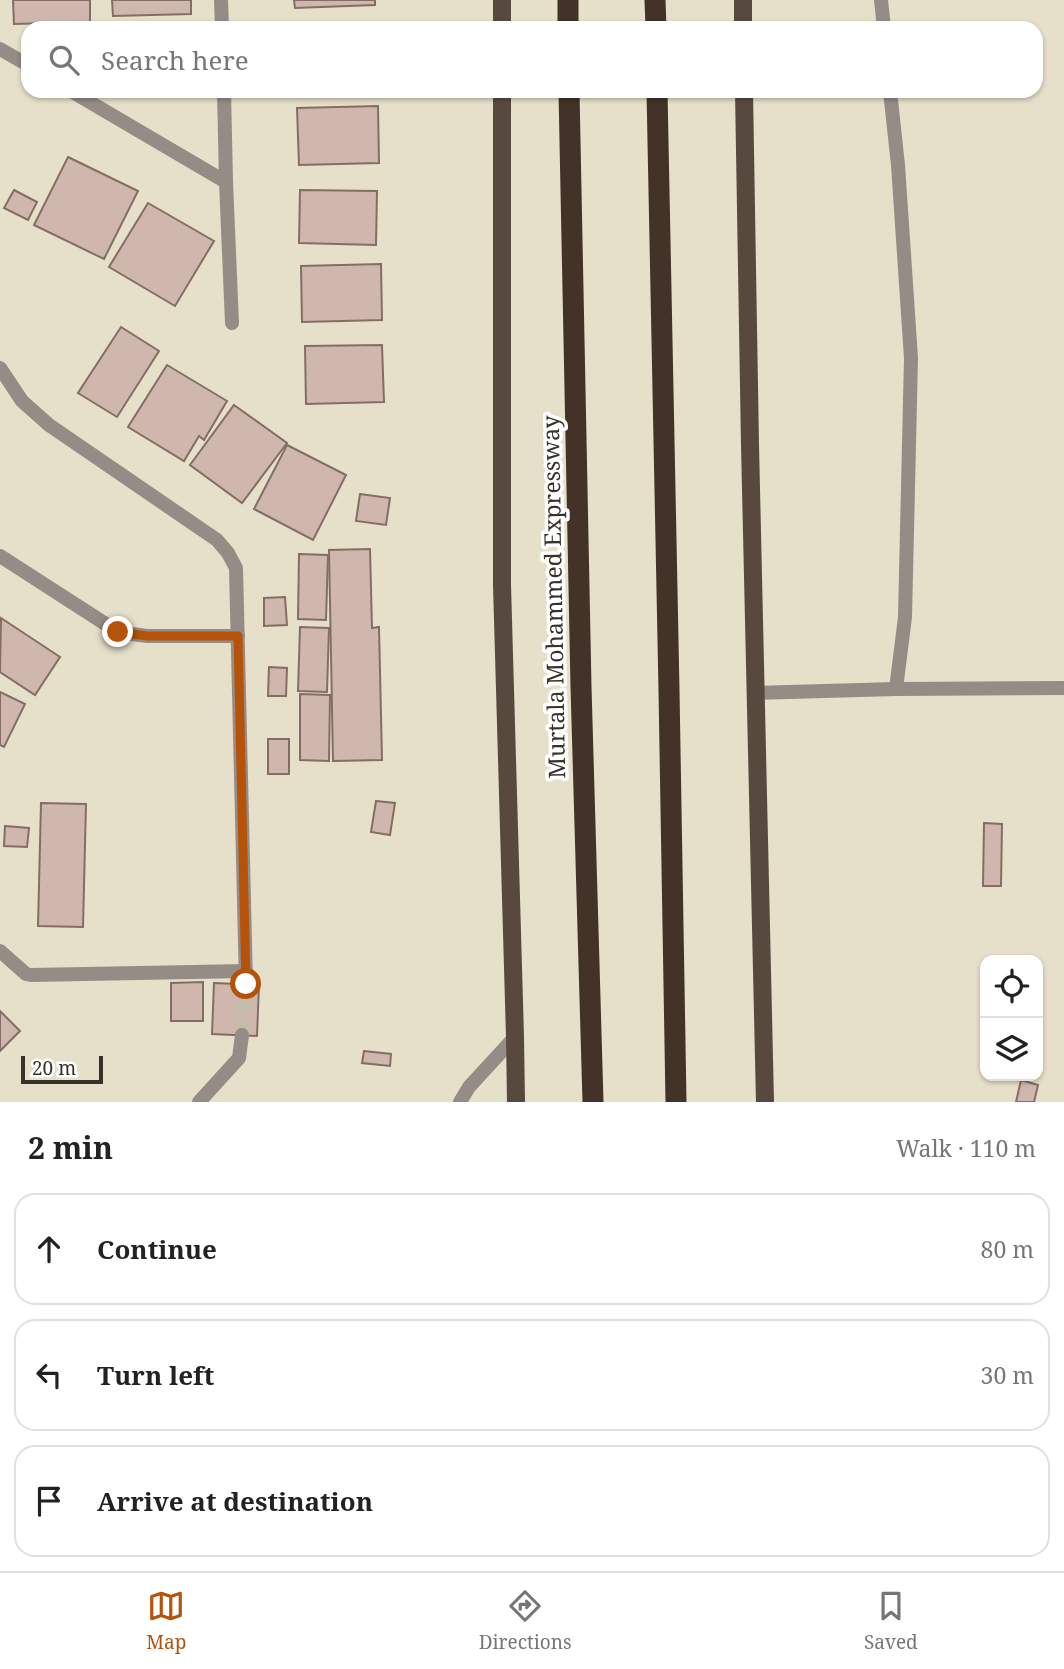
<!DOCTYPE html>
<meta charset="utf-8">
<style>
body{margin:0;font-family:"Noto Serif",serif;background:#f6f6f6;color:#222}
.controls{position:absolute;right:21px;bottom:21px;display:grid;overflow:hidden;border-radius:14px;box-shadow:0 2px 5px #0004}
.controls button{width:63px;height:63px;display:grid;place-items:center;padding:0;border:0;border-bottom:2px solid #e0e0e0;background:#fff;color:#222;font:35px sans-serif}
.scale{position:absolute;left:21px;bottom:18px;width:82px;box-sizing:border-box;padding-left:7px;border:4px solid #35322a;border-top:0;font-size:19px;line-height:24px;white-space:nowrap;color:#35322a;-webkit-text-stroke:5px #fff;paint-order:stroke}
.stop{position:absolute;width:21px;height:21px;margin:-16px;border:5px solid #b45309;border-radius:50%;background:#fff}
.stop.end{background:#b45309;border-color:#fff;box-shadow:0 2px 7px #0008}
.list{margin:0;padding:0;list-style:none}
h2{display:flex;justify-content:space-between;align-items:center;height:91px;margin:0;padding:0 28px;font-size:30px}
h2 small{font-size:23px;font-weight:400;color:#767676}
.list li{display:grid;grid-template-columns:46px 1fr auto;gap:21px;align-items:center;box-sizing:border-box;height:112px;margin:0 14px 14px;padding:0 14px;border:2px solid #e0e0e0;border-radius:21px}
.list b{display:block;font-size:26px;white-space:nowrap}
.list em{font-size:23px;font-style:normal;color:#767676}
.icon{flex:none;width:38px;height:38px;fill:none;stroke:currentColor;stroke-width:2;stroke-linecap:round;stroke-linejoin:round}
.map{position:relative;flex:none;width:1064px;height:1102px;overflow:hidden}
.search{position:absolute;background:#fff;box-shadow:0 2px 5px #0004;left:21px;right:21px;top:21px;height:77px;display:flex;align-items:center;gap:18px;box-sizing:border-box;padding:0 24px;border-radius:21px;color:#767676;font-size:26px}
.sheet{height:469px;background:#fff}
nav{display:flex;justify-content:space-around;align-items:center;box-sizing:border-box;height:98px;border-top:2px solid #e0e0e0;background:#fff;font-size:19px;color:#767676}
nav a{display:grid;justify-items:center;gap:4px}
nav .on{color:#b45309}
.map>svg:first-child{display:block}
.building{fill:#cfb7ae;stroke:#836e65;stroke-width:2}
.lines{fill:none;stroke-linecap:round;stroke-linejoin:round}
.minor-tunnel{stroke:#c3bca9;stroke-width:14;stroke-dasharray:14 7;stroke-linecap:butt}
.service{stroke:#958c86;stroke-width:14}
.minor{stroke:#958c86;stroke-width:14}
.tertiary{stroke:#958c86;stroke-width:14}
.primary{stroke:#58493f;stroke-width:18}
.motorway{stroke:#423227;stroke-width:21}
.route{stroke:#b45309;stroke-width:9}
.labels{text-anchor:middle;stroke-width:7;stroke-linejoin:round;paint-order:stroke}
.street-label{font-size:23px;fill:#35322a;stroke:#fff}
</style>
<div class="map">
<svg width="1064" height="1102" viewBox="0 0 1064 1102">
<rect width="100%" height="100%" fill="#e6dfc9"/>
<g class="building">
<polygon points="13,0 90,0 90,22 14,24"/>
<polygon points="112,0 191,0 191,14 113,16"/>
<polygon points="294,0 375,0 375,5 295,8"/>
<polygon points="378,106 379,163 299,165 297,108"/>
<polygon points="68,157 138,191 104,259 34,225"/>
<polygon points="14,190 37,202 28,220 4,208"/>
<polygon points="300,190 377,191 376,245 299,243"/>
<polygon points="148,203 214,241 175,306 109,267"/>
<polygon points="381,264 382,320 302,322 301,266"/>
<polygon points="121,327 159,351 117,417 78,393"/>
<polygon points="382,345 384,402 306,404 305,346"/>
<polygon points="167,365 227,401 204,440 199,436 184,461 128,427"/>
<polygon points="234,405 287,443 242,503 190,465"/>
<polygon points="287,445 346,475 313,540 254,509"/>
<polygon points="360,494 390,498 386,525 356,521"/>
<polygon points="370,549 372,628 379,627 382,760 333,761 329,550"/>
<polygon points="299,554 328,555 326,620 298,619"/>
<polygon points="285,597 287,625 264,626 264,598"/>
<polygon points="1,618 60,657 35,695 0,672"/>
<polygon points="300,627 329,628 327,692 298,691"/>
<polygon points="269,667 287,668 286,696 268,696"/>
<polygon points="0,692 25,704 4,747 0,745"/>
<polygon points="300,694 330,695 329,761 300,760"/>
<rect x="268" y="739" width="21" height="35"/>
<polygon points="376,801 395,803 390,835 371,832"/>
<polygon points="41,803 86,804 83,927 38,926"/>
<polygon points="984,823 1002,824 1001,886 983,886"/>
<polygon points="5,826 29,828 27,847 4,846"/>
<polygon points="203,982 203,1021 171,1021 171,983"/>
<polygon points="214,983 259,985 257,1036 212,1034"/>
<polygon points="0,1011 20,1031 0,1051"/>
<polygon points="364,1051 391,1054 390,1066 362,1063"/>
<polygon points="1021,1080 1038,1085 1034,1102 1016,1102"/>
</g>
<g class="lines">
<polyline class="minor-tunnel" points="242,1035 246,984"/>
<polyline class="service" points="460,1102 469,1087 515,1037"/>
<g class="minor">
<polyline points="221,0 222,28"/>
<polyline points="881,0 884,28"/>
<polyline points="0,49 28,65"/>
<polyline points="71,91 226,182 224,91"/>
<polyline points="890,91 898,165 911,358 905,617 896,689"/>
<polyline points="226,182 232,323"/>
<polyline points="0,368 22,401 49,425 217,540 228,553 236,568 246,984"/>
<polyline points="0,556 118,632 147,636 238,636"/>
<polyline points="0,951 26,974 31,975 246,971"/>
<polyline points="199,1102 239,1058 242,1035"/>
</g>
<polyline class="tertiary" points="756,693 896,689 1064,688"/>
<g class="primary">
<polyline points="502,0 502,28"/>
<polyline points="743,0 743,28"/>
<polyline points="502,91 502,585 515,1037 516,1102"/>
<polyline points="744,91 750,445 765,1102"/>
</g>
<g class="motorway">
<polyline points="568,0 568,28"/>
<polyline points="655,0 656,28"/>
<polyline points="569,91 581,687 593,1102"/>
<polyline points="657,91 669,690 676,1102"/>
</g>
</g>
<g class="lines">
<polyline class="route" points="118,632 147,636 238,636 246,984"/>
</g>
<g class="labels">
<g class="street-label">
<text transform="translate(554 597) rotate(-91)" y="8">Murtala Mohammed Expressway</text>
</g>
</g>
</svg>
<div class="controls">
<button><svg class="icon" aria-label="locate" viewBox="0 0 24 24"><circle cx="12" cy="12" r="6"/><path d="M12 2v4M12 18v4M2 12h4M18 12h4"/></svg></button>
<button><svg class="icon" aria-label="layers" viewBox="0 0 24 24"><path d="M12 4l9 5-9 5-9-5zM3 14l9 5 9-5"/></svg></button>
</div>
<div class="scale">20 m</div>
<div class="stop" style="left:246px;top:984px"></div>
<div class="stop end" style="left:118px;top:632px"></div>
<div class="search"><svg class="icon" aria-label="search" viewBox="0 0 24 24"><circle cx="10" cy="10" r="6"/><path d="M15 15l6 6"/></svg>Search here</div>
</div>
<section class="sheet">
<h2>2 min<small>Walk · 110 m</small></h2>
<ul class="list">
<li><svg class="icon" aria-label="ahead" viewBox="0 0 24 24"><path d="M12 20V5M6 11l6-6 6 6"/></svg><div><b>Continue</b></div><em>80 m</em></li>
<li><svg class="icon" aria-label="left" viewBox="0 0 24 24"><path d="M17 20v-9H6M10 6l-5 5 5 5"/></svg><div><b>Turn left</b></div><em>30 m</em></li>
<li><svg class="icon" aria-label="arrive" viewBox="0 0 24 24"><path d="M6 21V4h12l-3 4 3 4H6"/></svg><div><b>Arrive at destination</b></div></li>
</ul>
</section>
<nav>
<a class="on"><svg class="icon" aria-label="map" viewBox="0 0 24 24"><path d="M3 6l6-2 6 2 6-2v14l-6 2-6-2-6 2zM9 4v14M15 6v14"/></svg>Map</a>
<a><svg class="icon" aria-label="directions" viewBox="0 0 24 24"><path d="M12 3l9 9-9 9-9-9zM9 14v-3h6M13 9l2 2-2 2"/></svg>Directions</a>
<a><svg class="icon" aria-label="saved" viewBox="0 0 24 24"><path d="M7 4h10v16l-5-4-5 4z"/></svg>Saved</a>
</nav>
